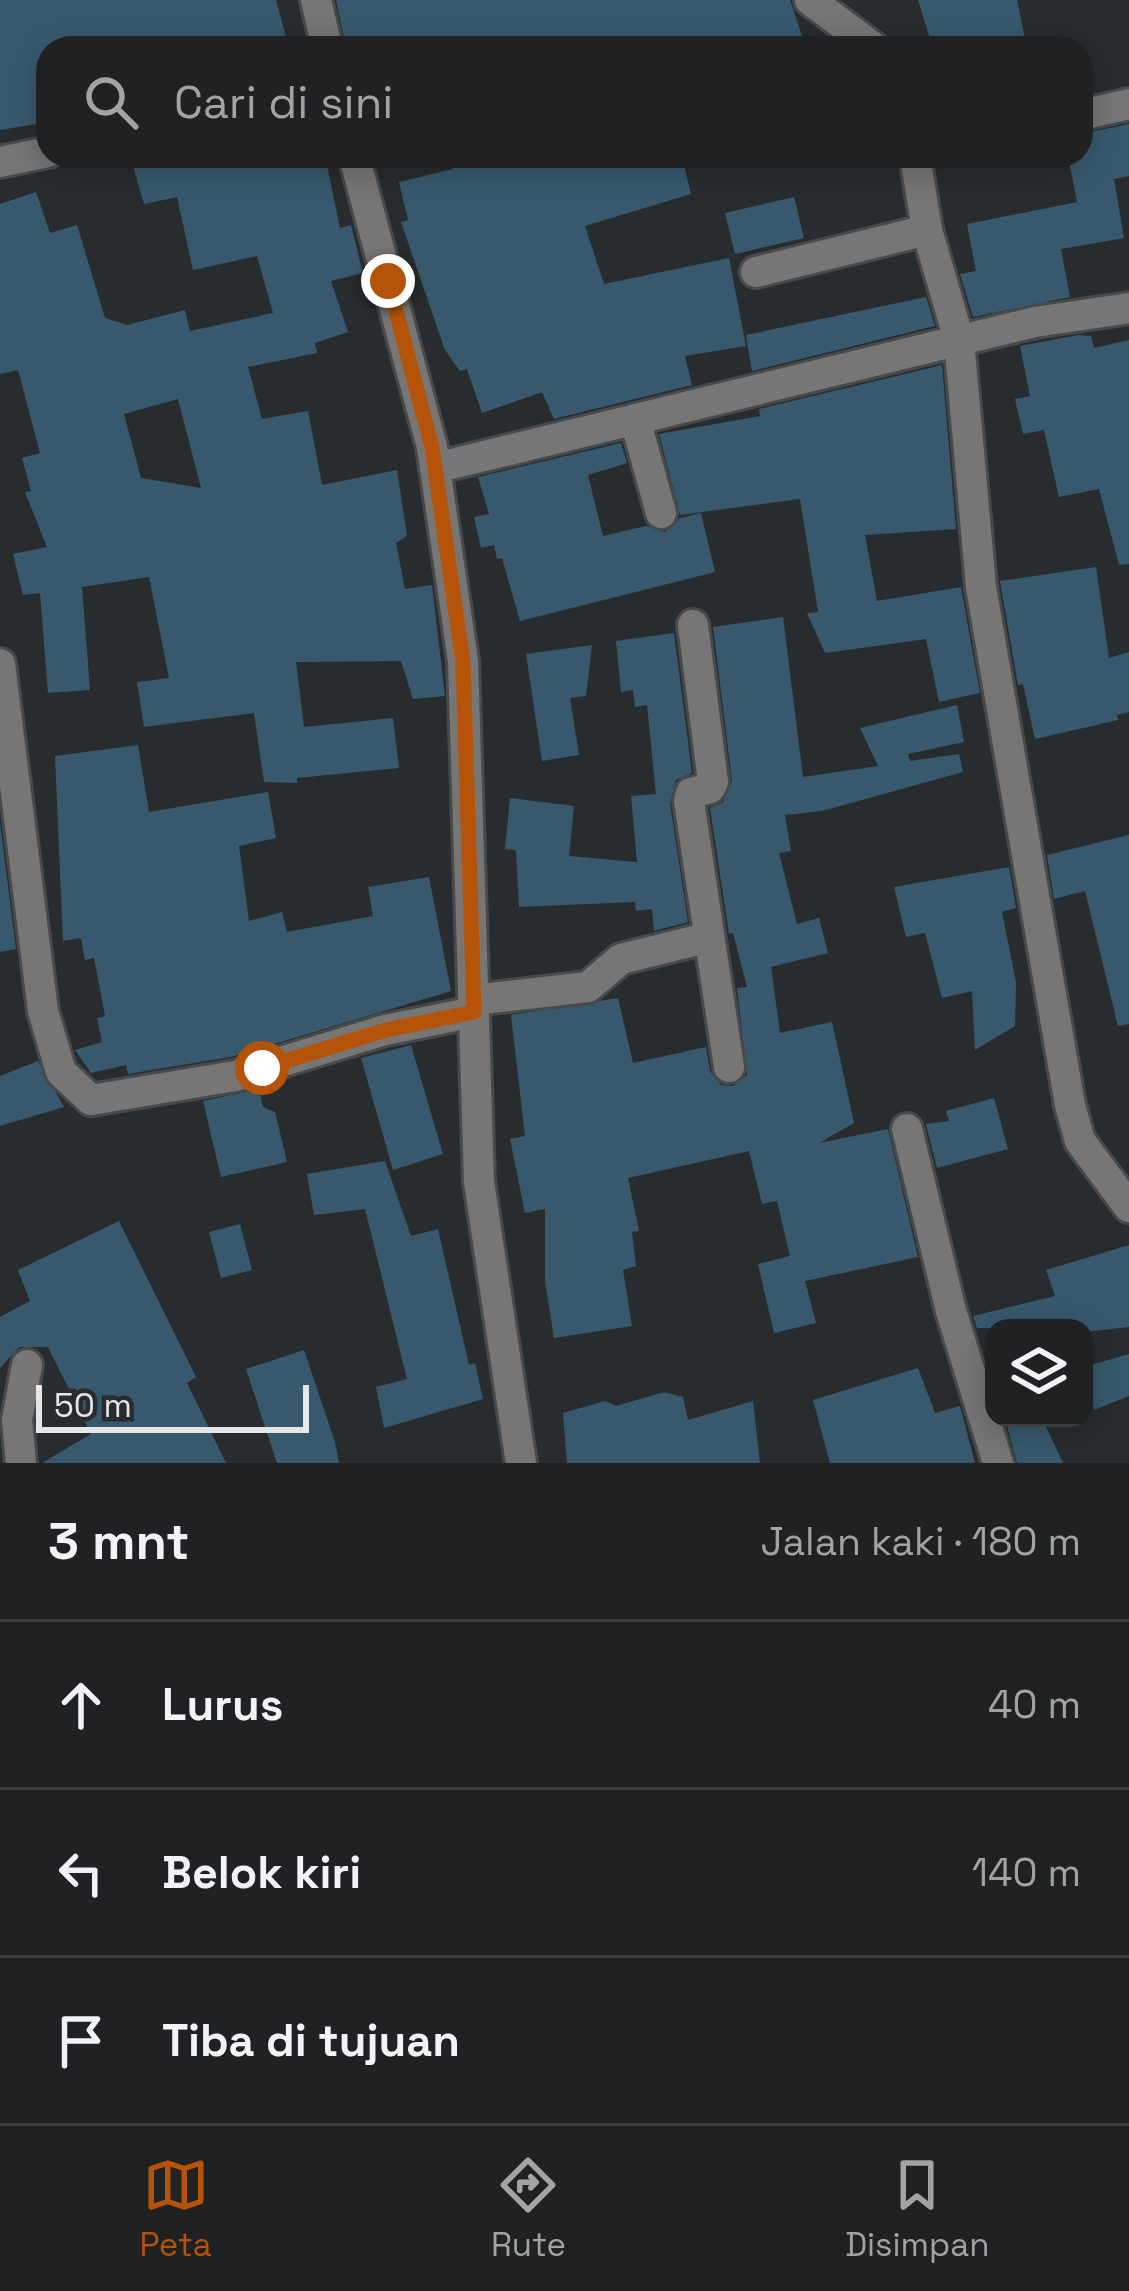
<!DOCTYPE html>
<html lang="id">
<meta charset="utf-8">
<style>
body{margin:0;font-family:"Space Grotesk",sans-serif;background:#27292a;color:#f1f3f6}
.controls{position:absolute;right:36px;bottom:36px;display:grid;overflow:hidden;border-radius:24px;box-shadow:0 6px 30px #0003}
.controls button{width:108px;height:108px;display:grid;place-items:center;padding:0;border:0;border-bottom:3px solid #3c3e40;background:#1f2122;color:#f1f3f6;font:60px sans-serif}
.scale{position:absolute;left:36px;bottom:30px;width:273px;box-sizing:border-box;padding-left:12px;border:6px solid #e4e6e7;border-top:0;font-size:33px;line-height:42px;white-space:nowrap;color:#e4e6e7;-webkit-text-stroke:9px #292c2e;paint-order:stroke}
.stop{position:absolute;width:36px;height:36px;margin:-27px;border:9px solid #b45309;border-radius:50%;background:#fff}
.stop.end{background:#b45309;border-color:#fff;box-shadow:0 3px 12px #0008}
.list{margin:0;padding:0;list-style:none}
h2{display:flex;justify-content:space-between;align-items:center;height:156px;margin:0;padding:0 48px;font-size:51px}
h2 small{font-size:39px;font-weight:400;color:#a1a3a5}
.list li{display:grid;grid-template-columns:78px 1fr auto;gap:36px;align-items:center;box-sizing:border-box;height:168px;padding:0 48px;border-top:3px solid #3c3e40}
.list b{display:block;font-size:45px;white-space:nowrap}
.list em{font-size:39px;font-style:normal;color:#a1a3a5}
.icon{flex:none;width:66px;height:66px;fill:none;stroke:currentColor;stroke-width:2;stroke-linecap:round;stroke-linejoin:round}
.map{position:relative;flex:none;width:1129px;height:1463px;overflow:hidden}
.search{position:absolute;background:#1f2122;box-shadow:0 6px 30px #0003;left:36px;right:36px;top:36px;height:132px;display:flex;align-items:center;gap:30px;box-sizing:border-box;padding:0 42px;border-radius:36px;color:#a1a3a5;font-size:45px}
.sheet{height:660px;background:#1f2122}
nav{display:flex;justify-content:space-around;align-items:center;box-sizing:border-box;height:168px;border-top:3px solid #3c3e40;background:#1f2122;font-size:33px;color:#a1a3a5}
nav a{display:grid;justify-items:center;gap:6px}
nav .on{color:#b45309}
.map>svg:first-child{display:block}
.building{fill:#38596d;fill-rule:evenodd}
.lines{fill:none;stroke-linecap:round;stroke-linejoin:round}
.minor-casing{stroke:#474a4c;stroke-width:36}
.minor{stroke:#777674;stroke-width:30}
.route{stroke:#b45309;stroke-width:15}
</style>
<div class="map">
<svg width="1129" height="1463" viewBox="0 0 1129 1463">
<rect width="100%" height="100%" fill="#292c2e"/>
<g class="building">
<polygon points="0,0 276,0 289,48 48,48 48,122 0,130"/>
<polygon points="336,0 790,0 806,48 346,48"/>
<polygon points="918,0 1017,0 1027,48 933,48"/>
<polygon points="1129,124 1129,176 1114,179 1124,238 1061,249 1070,297 973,317 960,274 976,271 967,224 1077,202 1068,156 1081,156 1081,134"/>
<path d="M130,156H325L340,228L351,225L363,273L331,281L348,332L315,343L317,353L248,367L262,419L308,411L322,485L397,470L407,536L396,543L405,589L432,585L445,696L413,699L401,661L296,662L304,727L393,718L399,768L297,778V783L264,782L254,713L144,727L137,682L169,678L149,577L82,587L90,690L48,693L40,593L23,595L13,554L47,547L25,492L31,491L22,458L40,453L18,370L0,374V204L36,192L50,233L77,225L105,318L127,325L185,310L190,331L273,313L257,256L193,270L177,197L144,204ZM178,399L201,488L141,478L124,414Z"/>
<polygon points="448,156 682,156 691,194 585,226 604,284 729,258 746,346 685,356 692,385 554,419 542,392 482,413 467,369 460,371 445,350 401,222 408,220 399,182 453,169"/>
<polygon points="794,197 804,238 735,254 725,213"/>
<polygon points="926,297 935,326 752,371 746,335"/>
<polygon points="1078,335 1091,336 1094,348 1129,340 1129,564 1119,565 1099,489 1059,497 1044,430 1023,434 1015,399 1030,396 1020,346"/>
<polygon points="942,365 956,529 865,535 877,601 961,587 980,693 939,702 926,639 825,653 807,613 818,612 800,499 680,515 659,434 760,416 759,409"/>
<polygon points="621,443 627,463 588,475 603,536 646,526 665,532 680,518 701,513 715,572 520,621 502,558 497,559 494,545 481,548 474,517 489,514 478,477"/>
<polygon points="1096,567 1109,658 1129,652 1129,712 1117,715 1118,720 1035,739 1023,684 1018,685 1000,581"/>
<polygon points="783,617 803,777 878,766 860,728 957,705 964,742 908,754 910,761 959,754 963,772 822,811 785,815 791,851 779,853 797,924 819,918 828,953 771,967 780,1033 832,1022 854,1123 819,1143 888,1129 918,1257 805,1281 816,1323 774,1333 758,1264 790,1256 777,1201 762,1204 749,1151 628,1178 639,1231 632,1232 636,1266 623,1270 632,1326 554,1338 545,1282 545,1209 525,1213 510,1139 525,1136 511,1015 618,998 633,1063 706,1047 710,1071 721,1085 733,1086 747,1075 737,988 747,987 733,933 729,934 710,808 723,802 732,781 713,627"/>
<polygon points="674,633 692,773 676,780 670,803 688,922 654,931 652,909 636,911 635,902 519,907 516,850 505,849 510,798 574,806 569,856 637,862 631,796 656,794 647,705 635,707 633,690 621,692 616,641"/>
<polygon points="592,645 586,696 570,698 579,755 542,761 526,654"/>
<polygon points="138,745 149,812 268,792 276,838 239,846 249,921 282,912 287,932 373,916 368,887 429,877 451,991 231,1057 128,1074 126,1065 91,1073 75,1050 102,1042 97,1018 105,1016 94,958 85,960 81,938 63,941 55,756"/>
<polygon points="0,823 16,949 0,952"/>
<polygon points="1129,835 1129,1024 1118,1026 1085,891 1054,899 1047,855"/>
<polygon points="1009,867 1016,908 1002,912 1016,982 1015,1026 975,1050 972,991 942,998 925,933 906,937 894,887"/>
<polygon points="411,1045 443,1154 393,1170 361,1058"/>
<polygon points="38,1061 64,1107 0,1126 0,1076"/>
<polygon points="259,1089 263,1107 275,1112 287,1162 221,1177 203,1101"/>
<polygon points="994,1098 1008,1149 937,1168 926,1124 949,1121 946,1111"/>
<polygon points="385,1161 411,1236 438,1229 469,1365 475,1363 483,1399 384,1428 376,1387 407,1379 365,1209 314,1215 307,1174"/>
<polygon points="119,1221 196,1377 187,1383 226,1463 42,1463 91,1434 48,1347 19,1347 0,1368 0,1317 30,1301 18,1270"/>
<polygon points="240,1224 252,1270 221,1278 209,1232"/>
<polygon points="1129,1245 1129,1327 1084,1332 1084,1328 977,1328 973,1316 1055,1296 1046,1270"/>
<polygon points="304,1350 335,1442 339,1463 277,1463 246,1369"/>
<polygon points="1129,1354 1129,1396 1094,1410 1084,1367"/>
<polygon points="918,1368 935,1413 960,1406 975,1463 830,1463 813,1400"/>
<polygon points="664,1392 683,1397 688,1420 753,1401 760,1463 567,1463 563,1413 605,1401 616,1406"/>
<polygon points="1014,1418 1042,1418 1063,1463 1017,1463 1006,1422"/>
</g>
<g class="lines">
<defs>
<g id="minor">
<polyline points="316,0 327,48"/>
<polyline points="810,0 874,48"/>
<polyline points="1081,115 1129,104"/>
<polyline points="354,156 432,447 463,661 479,1182 521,1463"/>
<polyline points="915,156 927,230 959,340 981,587 1070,1105 1080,1141 1129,1207"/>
<polyline points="0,162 48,152"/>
<polyline points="756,272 927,230"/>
<polyline points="635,419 661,513"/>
<polyline points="435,468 1035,322 1129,308"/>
<polyline points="693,625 713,782 710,788 691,793 689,801 729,1067"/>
<polyline points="0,664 43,1011 61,1072 91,1100 235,1076 385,1030 474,1012"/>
<polyline points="473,1000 588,987 621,959 706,938"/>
<polyline points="907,1129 951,1311 998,1463"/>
<polyline points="21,1463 17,1420 27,1365"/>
</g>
</defs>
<use href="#minor" class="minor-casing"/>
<use href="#minor" class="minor"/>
</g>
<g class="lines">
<polyline class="route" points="262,1068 386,1030 474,1012 463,662 432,447 388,281"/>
</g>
</svg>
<div class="controls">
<button><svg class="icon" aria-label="layers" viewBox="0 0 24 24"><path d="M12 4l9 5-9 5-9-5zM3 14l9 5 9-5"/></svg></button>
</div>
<div class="scale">50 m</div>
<div class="stop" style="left:262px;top:1068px"></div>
<div class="stop end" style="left:388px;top:281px"></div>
<div class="search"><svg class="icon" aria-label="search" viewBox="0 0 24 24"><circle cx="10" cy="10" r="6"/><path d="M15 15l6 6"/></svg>Cari di sini</div>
</div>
<section class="sheet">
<h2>3 mnt<small>Jalan kaki · 180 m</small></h2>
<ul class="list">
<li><svg class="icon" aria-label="ahead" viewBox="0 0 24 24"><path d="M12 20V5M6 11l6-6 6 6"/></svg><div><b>Lurus</b></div><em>40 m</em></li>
<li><svg class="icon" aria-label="left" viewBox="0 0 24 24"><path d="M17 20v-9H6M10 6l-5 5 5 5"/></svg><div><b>Belok kiri</b></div><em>140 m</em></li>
<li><svg class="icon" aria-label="arrive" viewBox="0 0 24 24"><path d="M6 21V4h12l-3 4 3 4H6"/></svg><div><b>Tiba di tujuan</b></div></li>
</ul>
</section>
<nav>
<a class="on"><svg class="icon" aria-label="map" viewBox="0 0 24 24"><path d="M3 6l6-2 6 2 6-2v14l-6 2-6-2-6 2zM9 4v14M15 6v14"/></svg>Peta</a>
<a><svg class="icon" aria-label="directions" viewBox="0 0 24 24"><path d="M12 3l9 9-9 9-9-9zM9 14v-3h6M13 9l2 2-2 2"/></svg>Rute</a>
<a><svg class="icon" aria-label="saved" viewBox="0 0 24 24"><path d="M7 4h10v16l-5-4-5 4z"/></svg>Disimpan</a>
</nav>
